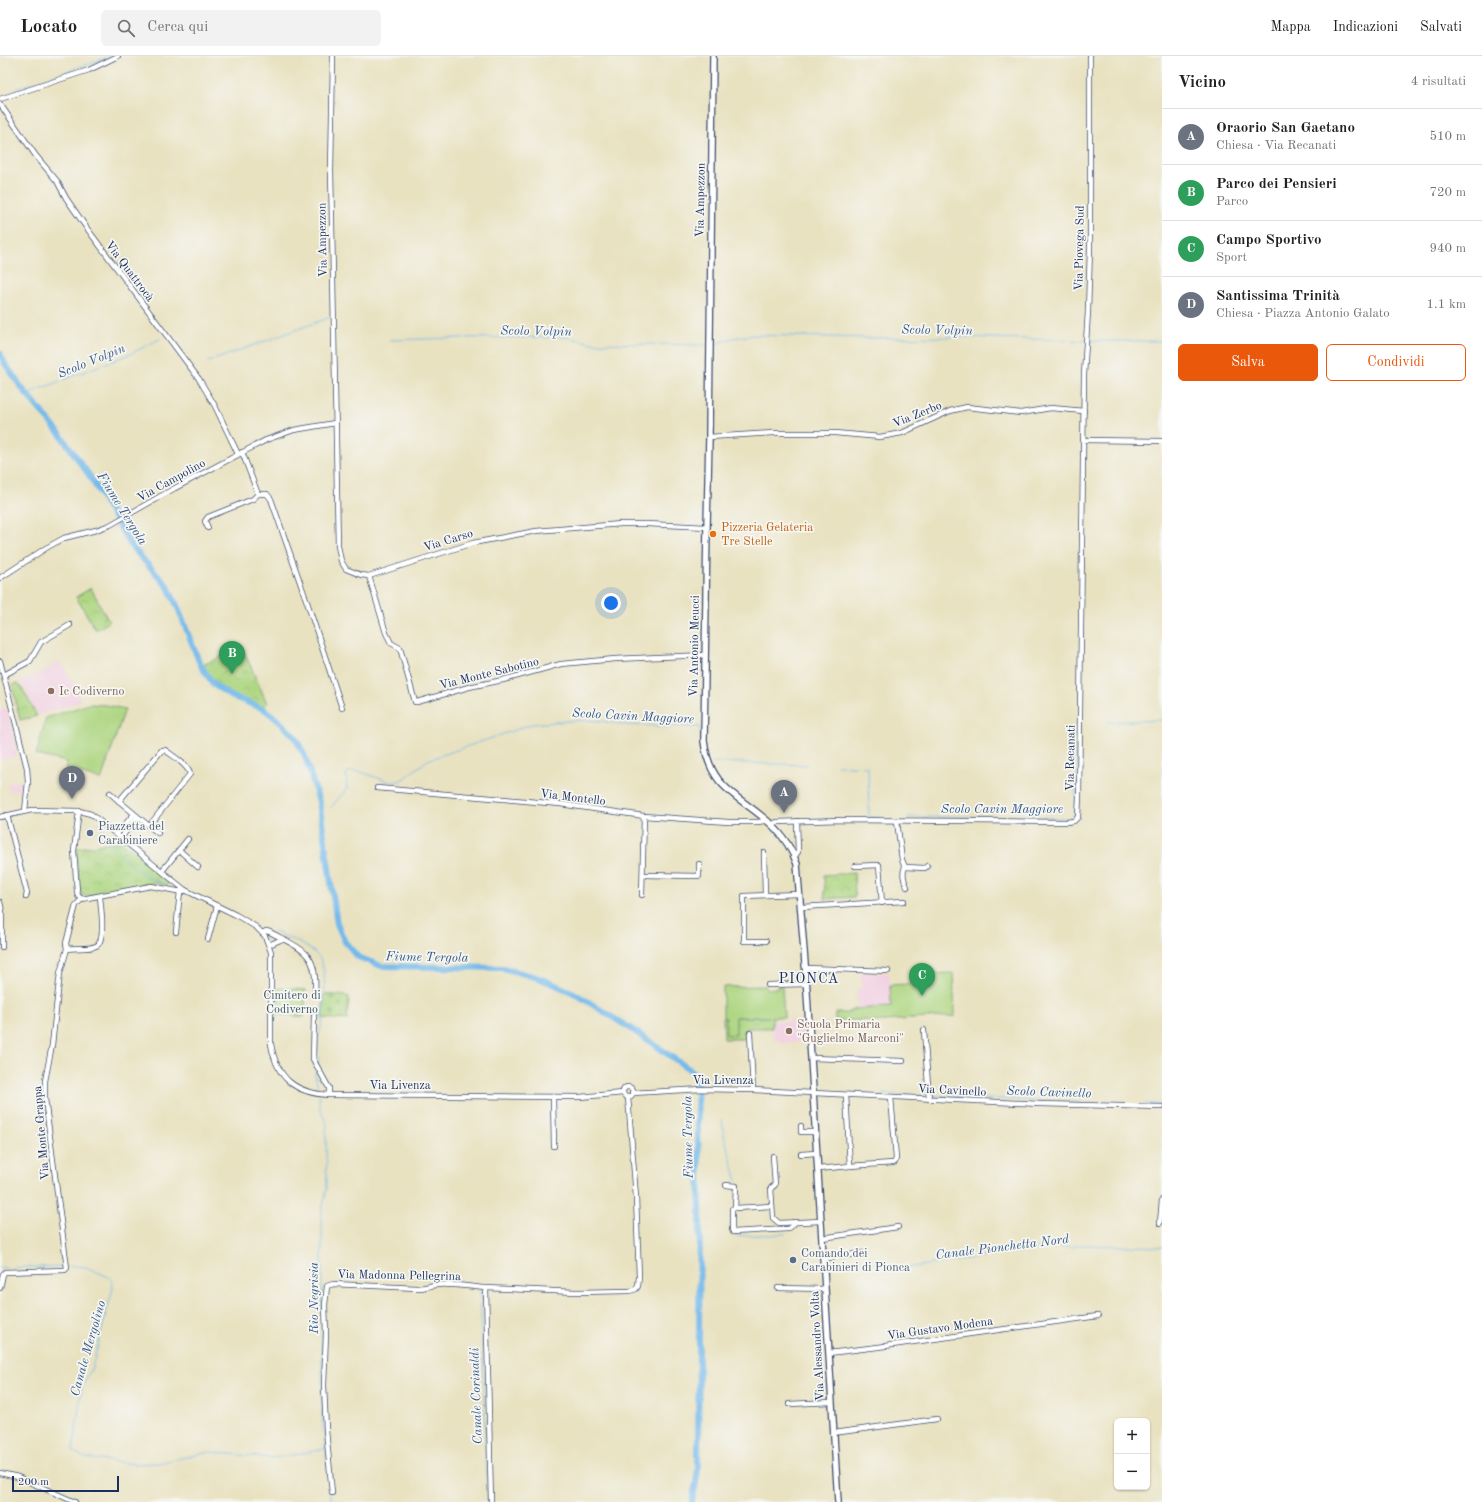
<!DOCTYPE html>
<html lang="it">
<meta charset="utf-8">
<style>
body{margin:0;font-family:"Old Standard TT",serif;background:#f2f2f2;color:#202124}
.controls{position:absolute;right:12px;bottom:12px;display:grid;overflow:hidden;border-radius:6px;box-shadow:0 1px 3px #0004}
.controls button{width:36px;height:36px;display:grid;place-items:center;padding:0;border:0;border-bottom:1px solid #e0e0e0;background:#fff;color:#202124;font:20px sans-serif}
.scale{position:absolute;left:12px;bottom:10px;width:107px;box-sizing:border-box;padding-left:4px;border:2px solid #1b2f5e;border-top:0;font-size:11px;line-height:14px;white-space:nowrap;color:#1b2f5e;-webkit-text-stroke:3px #f6f6f2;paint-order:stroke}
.you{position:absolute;left:611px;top:547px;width:14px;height:14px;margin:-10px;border:3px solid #fff;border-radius:50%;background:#1a73e8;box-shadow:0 0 0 6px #1a73e833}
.badge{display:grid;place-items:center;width:26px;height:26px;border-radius:50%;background:#ea580c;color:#fff;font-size:13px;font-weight:700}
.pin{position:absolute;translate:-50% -33px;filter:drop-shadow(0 1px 2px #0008)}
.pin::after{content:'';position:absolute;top:21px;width:14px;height:12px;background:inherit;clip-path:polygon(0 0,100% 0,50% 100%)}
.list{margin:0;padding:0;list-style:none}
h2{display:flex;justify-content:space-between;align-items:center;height:52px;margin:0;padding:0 16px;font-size:17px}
h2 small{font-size:13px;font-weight:400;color:#757577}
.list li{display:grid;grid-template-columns:26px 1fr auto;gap:12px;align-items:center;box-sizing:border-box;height:56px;padding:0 16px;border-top:1px solid #e0e0e0}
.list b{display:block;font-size:15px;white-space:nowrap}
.list p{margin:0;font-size:13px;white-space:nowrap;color:#757577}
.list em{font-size:13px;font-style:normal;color:#757577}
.actions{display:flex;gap:8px;padding:12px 16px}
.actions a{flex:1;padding:9px 0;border:1px solid #ea580c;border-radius:6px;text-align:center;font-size:14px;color:#ea580c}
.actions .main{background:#ea580c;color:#fff}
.icon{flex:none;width:22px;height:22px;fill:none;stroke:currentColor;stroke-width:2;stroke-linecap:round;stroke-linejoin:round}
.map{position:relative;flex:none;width:1162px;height:1446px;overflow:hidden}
header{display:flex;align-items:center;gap:24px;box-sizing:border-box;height:56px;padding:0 20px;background:#fff;border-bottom:1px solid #e0e0e0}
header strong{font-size:19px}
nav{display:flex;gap:22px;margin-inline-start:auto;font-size:14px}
.search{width:280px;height:36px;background:#f2f2f2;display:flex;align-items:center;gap:10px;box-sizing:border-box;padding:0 14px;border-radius:6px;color:#757577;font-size:15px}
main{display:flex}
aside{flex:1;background:#fff}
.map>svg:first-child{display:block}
.built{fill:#f2cfe2}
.cemetery{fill:url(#cemetery-stones);stroke:#648270}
.park{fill:url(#park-crowns);stroke:#648270}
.pitch{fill:#aed681;stroke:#648270}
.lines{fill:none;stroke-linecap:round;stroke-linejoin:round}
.stream{stroke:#74baeb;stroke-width:1}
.river{stroke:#74baeb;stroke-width:6}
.minor-casing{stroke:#3a4a6d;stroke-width:6}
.major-casing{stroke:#3a4a6d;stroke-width:8}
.minor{stroke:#fff;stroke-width:4.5}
.major{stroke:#fff;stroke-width:5.5}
.food-dot{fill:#e8710a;stroke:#f6f6f2;stroke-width:1.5}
.education-dot{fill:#8d6e63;stroke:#f6f6f2;stroke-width:1.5}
.service-dot{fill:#5c6f8a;stroke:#f6f6f2;stroke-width:1.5}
.labels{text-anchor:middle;stroke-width:3.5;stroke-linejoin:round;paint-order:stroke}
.street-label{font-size:12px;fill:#1b2f5e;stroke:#f6f6f2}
.food-label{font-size:12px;fill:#c56008;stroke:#f6f6f2;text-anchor:start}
.education-label{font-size:12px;fill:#785e54;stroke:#f6f6f2;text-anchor:start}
.service-label{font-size:12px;fill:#4e5e75;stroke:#f6f6f2;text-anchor:start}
.park-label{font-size:12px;fill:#405967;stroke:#f6f6f2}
.water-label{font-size:13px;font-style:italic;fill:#365988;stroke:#f6f6f2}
.quarter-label{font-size:14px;letter-spacing:1px;fill:#1b2f5e;stroke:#f6f6f2}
</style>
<header>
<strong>Locato</strong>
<div class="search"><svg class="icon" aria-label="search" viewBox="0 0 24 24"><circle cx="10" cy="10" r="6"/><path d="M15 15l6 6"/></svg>Cerca qui</div>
<nav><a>Mappa</a><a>Indicazioni</a><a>Salvati</a></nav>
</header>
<main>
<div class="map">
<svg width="1162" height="1446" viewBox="0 0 1162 1446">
<defs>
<pattern id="cemetery-stones" width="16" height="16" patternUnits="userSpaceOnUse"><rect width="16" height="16" fill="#aed681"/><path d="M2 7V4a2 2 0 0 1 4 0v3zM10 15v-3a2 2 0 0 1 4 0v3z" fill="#95b872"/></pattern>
<pattern id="park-crowns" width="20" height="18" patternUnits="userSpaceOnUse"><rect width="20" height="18" fill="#aed681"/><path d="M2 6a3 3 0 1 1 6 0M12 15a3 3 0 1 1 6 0" fill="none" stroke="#95b872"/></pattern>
</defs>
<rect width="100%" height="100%" fill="#f6f6f2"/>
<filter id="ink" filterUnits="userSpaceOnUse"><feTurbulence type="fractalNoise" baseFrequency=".025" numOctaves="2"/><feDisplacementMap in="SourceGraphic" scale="8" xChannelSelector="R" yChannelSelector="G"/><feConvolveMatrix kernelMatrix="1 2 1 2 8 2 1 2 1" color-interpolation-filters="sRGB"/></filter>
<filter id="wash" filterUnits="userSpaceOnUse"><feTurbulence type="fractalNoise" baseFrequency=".012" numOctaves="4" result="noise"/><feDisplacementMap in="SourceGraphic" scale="16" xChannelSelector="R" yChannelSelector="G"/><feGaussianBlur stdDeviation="0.9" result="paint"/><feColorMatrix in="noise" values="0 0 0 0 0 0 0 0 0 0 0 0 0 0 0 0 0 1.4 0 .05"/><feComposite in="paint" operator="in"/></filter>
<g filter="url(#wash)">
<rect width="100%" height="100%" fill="#e9e2c1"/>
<g class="built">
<polygon points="60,604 81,645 38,659 21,625 40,618"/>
<polygon points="7,652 18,700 0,704 0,653"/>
<polygon points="24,725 23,734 9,735 7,727"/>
<polygon points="861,917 889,917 891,951 858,953 857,933 862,932"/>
<polygon points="773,965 805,965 806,986 781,987 780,984 774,984"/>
</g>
<g class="cemetery">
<polygon points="279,932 306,934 304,961 277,958"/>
<polygon points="324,938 347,940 349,941 347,964 322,962"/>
</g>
<g class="park">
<polygon points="91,532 109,566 96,574 76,541"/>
<polygon points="242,591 267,647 264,652 233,639 215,627 203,609"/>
<polygon points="17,627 19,630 21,630 37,660 20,664 12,629"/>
<polygon points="113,785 121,785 173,827 165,829 157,827 142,829 88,840 82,839 79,834 76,792 95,790"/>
<polygon points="854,817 855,841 825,843 824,819"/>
<polygon points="723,961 772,961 772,972 748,972 744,975 744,983 724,983"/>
</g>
<g class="pitch">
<polygon points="89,648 106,649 125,653 101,724 66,712 67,706 36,699 46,662"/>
<polygon points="953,917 955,960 870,966 867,964 835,965 835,957 849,957 849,955 853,955 853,953 891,951 890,929 924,927 924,918"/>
<polygon points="766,930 766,933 778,932 778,930 782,930 784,961 736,961 736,979 726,979 726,962 723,961 723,931"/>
</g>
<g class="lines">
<g class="stream">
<polyline points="15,33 92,7 109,0"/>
<polyline points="389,284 457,282 567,281 591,287 707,289"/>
<polyline points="1088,285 1162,285"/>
<polyline points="713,289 733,282 754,279 872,282 965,281 1085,285"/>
<polyline points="208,306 331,261"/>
<polyline points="27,338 130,298 160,283"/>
<polyline points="1108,666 1162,664"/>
<polyline points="713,706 807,709"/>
<polyline points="837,709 868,711 869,760 870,761 880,761"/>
<polyline points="331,751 347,733 346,718 351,715 361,716 390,726 400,725 428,704 532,668 581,664 602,665 626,669 700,671 701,689 704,705"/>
<polyline points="321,755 323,754"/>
<polyline points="908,761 1072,762 1075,757 1078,666"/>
<polyline points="98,767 108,780"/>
<path d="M113,788C126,806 140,819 161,827"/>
<path d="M273,875C286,881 309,889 318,900C329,913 324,956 321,972C320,977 317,982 317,987C316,994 319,1001 318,1009"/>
<polyline points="316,1014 315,1019 318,1030"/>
<polyline points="711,1028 721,1030"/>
<polyline points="697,1029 699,1029"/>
<polyline points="883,1038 923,1040"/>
<polyline points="934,1040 1082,1047"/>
<polyline points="319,1041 320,1052 327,1069 326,1080 327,1133 322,1153 322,1328"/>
<polyline points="1145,1048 1162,1048"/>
<polyline points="722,1064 724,1079 737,1125"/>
<polyline points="735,1180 785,1178"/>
<polyline points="69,1210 86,1211 111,1222 113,1232 92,1312 82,1330 73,1395 85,1402 135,1408 158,1407 210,1396 271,1402 288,1400 325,1393"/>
<polyline points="0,1212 65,1210"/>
<polyline points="892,1214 1059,1190 1072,1191 1082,1189 1162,1191"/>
<polyline points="480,1233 488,1446"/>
<polyline points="322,1331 322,1358 328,1419"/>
<polyline points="330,1436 331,1446"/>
</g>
<polyline class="river" points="0,297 4,306 21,331 60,378 89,419 132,491 168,531 178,552 200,608 214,629 231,640 264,653 279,665 295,681 305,700 319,746 337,868 345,886 358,901 381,910 503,912 539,922 574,937 636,976 689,1013 693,1017 697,1028 700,1154 698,1413 696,1427 692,1446"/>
</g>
</g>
<g filter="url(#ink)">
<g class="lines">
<defs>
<g id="minor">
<polyline points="333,0 331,114 338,490 341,505 346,513 361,519 369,520 473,487 536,475 621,468 647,468 707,471"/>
<polyline points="0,43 89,14 118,0"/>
<polyline points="0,48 36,100 57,125 66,142 86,171 199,323 215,350 238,398"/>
<polyline points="709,381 774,377 835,377 880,381 902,377 950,355 967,351 1021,357 1051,352 1084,355"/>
<polyline points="1084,384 1162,385"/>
<polyline points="242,396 258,438 267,438 271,443 308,549 342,652"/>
<polyline points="208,472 205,465 208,461 253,443 258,438"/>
<polyline points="369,520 386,577 391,587 400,592 415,646 417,646 469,631 503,624 561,608 615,603 705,599"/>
<polyline points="0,522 46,492 64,482 96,474 110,469 175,432 266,384 294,374 335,367"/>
<polyline points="0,605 27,712 28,726 25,755"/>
<polyline points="4,619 30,605 41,586 70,569"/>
<path d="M162,694H165C173,700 188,709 190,718L149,770L119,745Z"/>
<polyline points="377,732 560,748 644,760 728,766 758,766 764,765 765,763"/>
<polyline points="110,737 119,745"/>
<polyline points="79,755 74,795 77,835 78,840 82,843"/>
<polyline points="7,759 27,837 26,841"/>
<path d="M0,761L32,754L79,755L91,758L185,834L236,859L256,871L265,880L271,896V988C277,1023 295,1037 329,1039L580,1041L623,1037"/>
<path d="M897,765L902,804L905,811C902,817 904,825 907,831"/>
<polyline points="772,768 777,766 841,764 1067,766 1074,765 1078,761 1079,741 1084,319 1088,255 1090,193 1090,0"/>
<polyline points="149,770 158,777"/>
<polyline points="117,778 134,758"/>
<polyline points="121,782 137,761"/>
<polyline points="179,794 198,811"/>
<polyline points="764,796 765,839"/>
<polyline points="795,800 798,796 797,765"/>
<polyline points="855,810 879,809 882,847"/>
<polyline points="905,811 925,812 927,810"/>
<polyline points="162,815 188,783"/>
<polyline points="643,819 699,820 699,808"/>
<polyline points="642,839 644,760"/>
<polyline points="82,843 151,830 182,836 185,834"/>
<polyline points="0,846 2,855 2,891"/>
<polyline points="802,851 904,845"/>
<polyline points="176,876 180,835"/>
<path d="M262,877L266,875L270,876C303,894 318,896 315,938"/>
<polyline points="208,883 217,850"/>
<polyline points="766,885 744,885 744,840 800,838"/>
<polyline points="269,889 280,884 284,884"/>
<path d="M67,893C76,891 87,894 96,890C106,886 101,851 100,841"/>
<polyline points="806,912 888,915"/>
<polyline points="768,929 807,928"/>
<polyline points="314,960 313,1003 329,1032 329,1039"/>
<polyline points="924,974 929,1043"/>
<polyline points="750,977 753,1034"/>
<polyline points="811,1002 903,1005"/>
<circle cx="628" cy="1036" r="5"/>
<polyline points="632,1037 702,1033 753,1034 1040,1048 1162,1051"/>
<polyline points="553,1041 554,1090"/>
<polyline points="801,1070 801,1076 815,1076"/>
<polyline points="801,1098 817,1097"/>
<polyline points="773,1100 775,1129 771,1132 773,1162 779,1167 821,1165"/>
<polyline points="850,1110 893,1107 895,1106 896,1102 891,1041"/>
<polyline points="818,1113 850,1110 846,1039"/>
<polyline points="726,1129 736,1130 735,1152 772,1150"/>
<polyline points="735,1152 732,1153 732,1173 733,1176 788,1173 793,1169 794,1166"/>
<polyline points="1160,1167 1162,1144"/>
<polyline points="822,1182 898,1171"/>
<polyline points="823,1203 862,1197"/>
<polyline points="0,1232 3,1218 5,1216 65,1214 67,1212 45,1043 45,1025 52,989 60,917 67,893 66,887 76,849 82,843"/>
<polyline points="486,1232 576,1236 630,1235 636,1233 638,1230 639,1221 636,1141 628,1041"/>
<polyline points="778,1232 825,1233"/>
<polyline points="829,1297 878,1291 1098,1260"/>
<polyline points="789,1348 832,1346"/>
<polyline points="833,1377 937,1363"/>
<polyline points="0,1417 18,1421 75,1446"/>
<path d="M332,1437L326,1374L324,1329L326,1277L325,1249L327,1230L333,1228L417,1232C424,1232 429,1230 435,1229C449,1227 472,1231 486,1232L491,1446"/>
</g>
<path id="major" d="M713,0L709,381L707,471L704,685C710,735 742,740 773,770C784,781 792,793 797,808L806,920L838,1446"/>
</defs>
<use href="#minor" class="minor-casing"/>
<use href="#major" class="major-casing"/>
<use href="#minor" class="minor"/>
<use href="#major" class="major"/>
</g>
</g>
<circle class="food-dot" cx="713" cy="478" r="4"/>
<g class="education-dot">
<circle cx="51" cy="635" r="4"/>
<circle cx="789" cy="975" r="4"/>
</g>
<g class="service-dot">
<circle cx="90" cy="777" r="4"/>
<circle cx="793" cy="1204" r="4"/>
</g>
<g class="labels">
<g class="street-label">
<text transform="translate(700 144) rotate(-89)" y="4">Via Ampezzon</text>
<text transform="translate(322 184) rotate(-91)" y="4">Via Ampezzon</text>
<text transform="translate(1079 192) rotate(-89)" y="4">Via Piovega Sud</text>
<text transform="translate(130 215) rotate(53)" y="4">Via Quattrocà</text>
<text transform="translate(917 358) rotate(-22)" y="4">Via Zerbo</text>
<text transform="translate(171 424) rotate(-29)" y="4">Via Campolino</text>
<text transform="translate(448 484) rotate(-17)" y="4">Via Carso</text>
<text transform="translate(694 590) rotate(-89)" y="4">Via Antonio Meucci</text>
<text transform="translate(489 617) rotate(-14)" y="4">Via Monte Sabotino</text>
<text transform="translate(1070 702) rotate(-89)" y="4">Via Recanati</text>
<text transform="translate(573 741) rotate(7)" y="4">Via Montello</text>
<text x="723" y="1028">Via Livenza</text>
<text x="400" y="1033">Via Livenza</text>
<text transform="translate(952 1034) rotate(3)" y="4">Via Cavinello</text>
<text transform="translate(41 1077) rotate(-95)" y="4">Via Monte Grappa</text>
<text transform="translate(399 1219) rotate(1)" y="4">Via Madonna Pellegrina</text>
<text transform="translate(940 1272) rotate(-8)" y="4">Via Gustavo Modena</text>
<text transform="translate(817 1290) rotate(-93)" y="4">Via Alessandro Volta</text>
</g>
<g class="food-label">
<text x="721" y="475">Pizzeria Gelateria<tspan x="721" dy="14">Tre Stelle</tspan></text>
</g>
<g class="education-label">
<text x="59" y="639">Ic Codiverno</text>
<text x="797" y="972">Scuola Primaria<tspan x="797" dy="14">"Guglielmo Marconi"</tspan></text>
</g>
<g class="service-label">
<text x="98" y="774">Piazzetta del<tspan x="98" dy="14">Carabiniere</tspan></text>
<text x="801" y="1201">Comando dei<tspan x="801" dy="14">Carabinieri di Pionca</tspan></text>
</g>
<g class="park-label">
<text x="292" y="943">Cimitero di<tspan x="292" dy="14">Codiverno</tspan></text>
</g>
<g class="water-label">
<text transform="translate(937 273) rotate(1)" y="5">Scolo Volpin</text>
<text transform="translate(536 274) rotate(1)" y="5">Scolo Volpin</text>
<text transform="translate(91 304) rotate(-22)" y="5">Scolo Volpin</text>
<text transform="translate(123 452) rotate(58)" y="5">Fiume Tergola</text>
<text transform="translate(633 659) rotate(3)" y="5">Scolo Cavin Maggiore</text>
<text x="1002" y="757">Scolo Cavin Maggiore</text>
<text transform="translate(427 900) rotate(1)" y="5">Fiume Tergola</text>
<text transform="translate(1049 1035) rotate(2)" y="5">Scolo Cavinello</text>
<text transform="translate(687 1081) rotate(-91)" y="5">Fiume Tergola</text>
<text transform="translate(1002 1190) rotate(-7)" y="5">Canale Pionchetta Nord</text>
<text transform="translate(313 1242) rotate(-90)" y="5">Rio Negrisia</text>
<text transform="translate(87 1292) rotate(-74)" y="5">Canale Mergolino</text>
<text transform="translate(475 1340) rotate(-92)" y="5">Canale Corinaldi</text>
</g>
<g class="quarter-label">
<text x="809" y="927">PIONCA</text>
</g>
</g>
</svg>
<div class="controls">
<button>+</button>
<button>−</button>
</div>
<div class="scale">200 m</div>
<div class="you"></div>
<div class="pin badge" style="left:784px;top:757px;background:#6b7280">A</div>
<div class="pin badge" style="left:232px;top:618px;background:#2e9e5b">B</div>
<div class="pin badge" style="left:922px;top:940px;background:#2e9e5b">C</div>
<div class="pin badge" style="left:72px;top:743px;background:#6b7280">D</div>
</div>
<aside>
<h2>Vicino<small>4 risultati</small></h2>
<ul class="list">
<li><span class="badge" style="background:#6b7280">A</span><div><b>Oraorio San Gaetano</b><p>Chiesa · Via Recanati</p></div><em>510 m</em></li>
<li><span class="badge" style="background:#2e9e5b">B</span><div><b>Parco dei Pensieri</b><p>Parco</p></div><em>720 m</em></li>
<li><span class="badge" style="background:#2e9e5b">C</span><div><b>Campo Sportivo</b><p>Sport</p></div><em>940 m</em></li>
<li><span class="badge" style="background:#6b7280">D</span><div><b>Santissima Trinità</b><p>Chiesa · Piazza Antonio Galato</p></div><em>1.1 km</em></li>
</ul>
<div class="actions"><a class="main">Salva</a><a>Condividi</a></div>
</aside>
</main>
